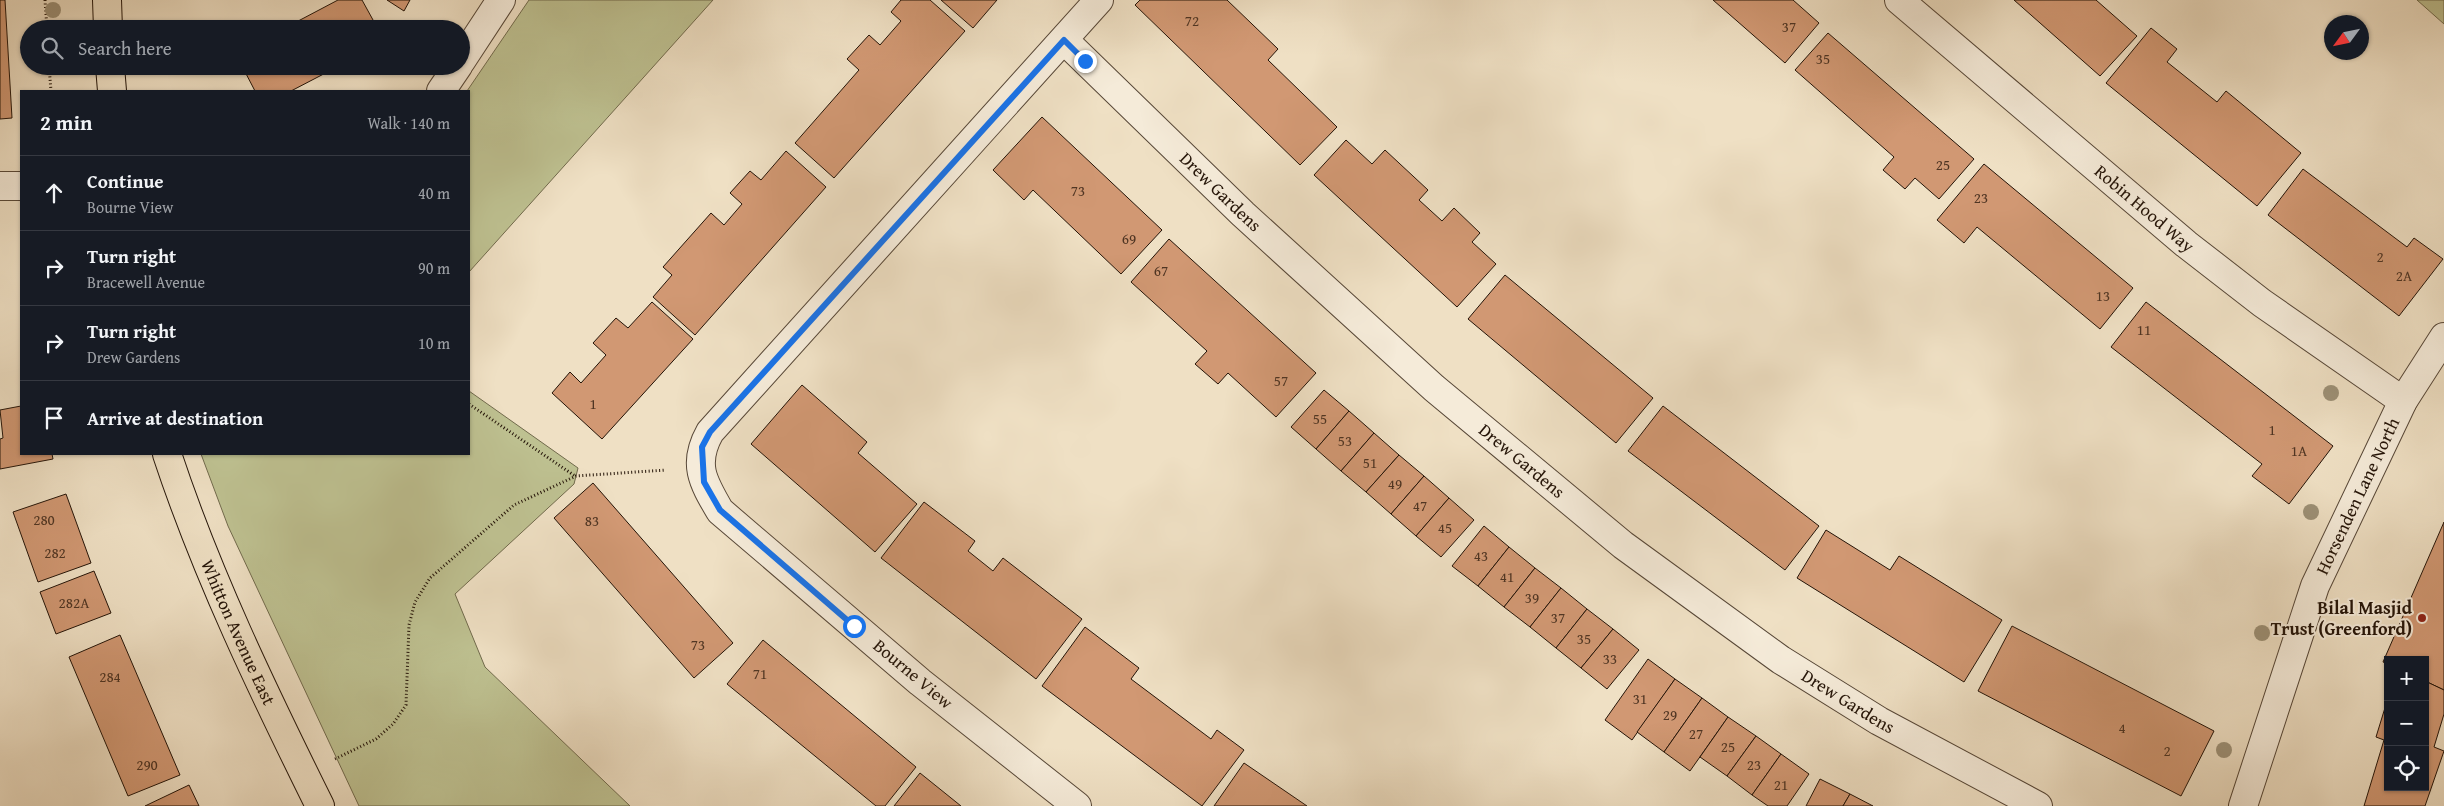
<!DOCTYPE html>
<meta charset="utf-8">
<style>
body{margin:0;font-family:"Gentium Book Plus",serif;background:#20242c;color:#f1f3f6}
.controls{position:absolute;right:15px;bottom:15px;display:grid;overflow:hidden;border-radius:0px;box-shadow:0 1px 4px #0004}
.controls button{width:45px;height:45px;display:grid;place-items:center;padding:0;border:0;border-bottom:1px solid #363941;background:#171b24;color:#f1f3f6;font:25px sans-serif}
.compass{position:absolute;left:2324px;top:15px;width:45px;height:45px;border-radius:50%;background:#171b24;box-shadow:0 1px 4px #0004;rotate:237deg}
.stop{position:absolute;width:15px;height:15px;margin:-11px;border:4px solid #1a73e8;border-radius:50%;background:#fff}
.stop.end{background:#1a73e8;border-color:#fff;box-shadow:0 1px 5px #0008}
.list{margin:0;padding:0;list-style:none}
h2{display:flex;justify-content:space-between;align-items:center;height:65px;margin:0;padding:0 20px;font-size:21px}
h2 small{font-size:16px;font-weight:400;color:#9ea1a6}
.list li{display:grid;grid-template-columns:32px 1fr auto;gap:15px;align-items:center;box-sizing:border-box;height:75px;padding:0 20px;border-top:1px solid #363941}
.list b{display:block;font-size:19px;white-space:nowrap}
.list p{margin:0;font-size:16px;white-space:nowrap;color:#9ea1a6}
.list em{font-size:16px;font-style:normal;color:#9ea1a6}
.icon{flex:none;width:28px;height:28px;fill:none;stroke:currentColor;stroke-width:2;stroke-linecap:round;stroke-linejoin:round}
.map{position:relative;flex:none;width:2444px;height:806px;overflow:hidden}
.search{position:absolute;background:#171b24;box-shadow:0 1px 4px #0004;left:20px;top:20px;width:450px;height:55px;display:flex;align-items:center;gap:12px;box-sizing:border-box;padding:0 18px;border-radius:28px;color:#9ea1a6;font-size:19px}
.panel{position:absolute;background:#171b24;box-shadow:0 1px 4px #0004;left:20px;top:90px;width:450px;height:365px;border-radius:0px}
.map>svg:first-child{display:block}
.green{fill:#bec191;stroke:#716a4c}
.building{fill:#d19873;stroke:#241408}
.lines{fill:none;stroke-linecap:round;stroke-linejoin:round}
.minor-casing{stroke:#574737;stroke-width:30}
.major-casing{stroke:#241408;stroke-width:30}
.path{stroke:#241408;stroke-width:3;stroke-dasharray:1 2.5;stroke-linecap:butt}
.minor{stroke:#f5ebd9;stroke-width:28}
.major{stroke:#efe0c4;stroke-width:28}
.tree{fill:#9d9177}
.route{stroke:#1a73e8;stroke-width:6}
.poi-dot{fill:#8f2418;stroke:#f5ebd9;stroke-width:2}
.labels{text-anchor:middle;stroke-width:4;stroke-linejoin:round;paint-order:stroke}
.number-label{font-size:15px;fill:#4f3523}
.street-label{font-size:18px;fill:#241408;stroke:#f5ebd9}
.poi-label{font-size:18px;font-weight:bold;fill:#241408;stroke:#f5ebd9;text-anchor:end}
</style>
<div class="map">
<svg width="2444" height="806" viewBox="0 0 2444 806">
<rect width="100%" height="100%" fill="#efe0c4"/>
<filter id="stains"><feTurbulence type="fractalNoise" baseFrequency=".004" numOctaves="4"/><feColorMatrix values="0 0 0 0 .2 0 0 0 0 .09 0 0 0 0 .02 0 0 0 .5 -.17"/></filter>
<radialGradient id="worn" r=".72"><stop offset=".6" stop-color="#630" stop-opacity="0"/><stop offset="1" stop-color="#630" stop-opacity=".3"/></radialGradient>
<g class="green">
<polygon points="529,0 713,0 469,272 467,91"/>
<polygon points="2417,0 2444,0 2444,24"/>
<polygon points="469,391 578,468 574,484 455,594 485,667 630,806 359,806 228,526 201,454 469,454"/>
</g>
<g class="building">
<polygon points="0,0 5,0 12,118 0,119"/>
<polygon points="338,0 362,0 378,29 283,29"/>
<polygon points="387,0 410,0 404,11"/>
<polygon points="901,0 930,0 965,31 834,178 795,143 859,70 847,59 869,35 880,45 901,21 891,12"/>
<polygon points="941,0 997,0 973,28"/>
<polygon points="1140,0 1227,0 1278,49 1268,60 1337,127 1300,165 1135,5"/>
<polygon points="1713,0 1793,0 1819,23 1785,63"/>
<polygon points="2014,0 2096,0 2137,36 2100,76"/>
<polygon points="2151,28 2177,49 2167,62 2217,102 2226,91 2301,153 2257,206 2106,83"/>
<polygon points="1828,33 1974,159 1939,199 1915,178 1905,189 1883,170 1894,157 1795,70"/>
<polygon points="242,66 339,66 291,91 255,91"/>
<polygon points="1042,117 1162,230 1121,274 1033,190 1024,200 993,170"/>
<polygon points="1346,140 1372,164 1385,150 1428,190 1419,200 1442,221 1454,208 1480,233 1472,242 1496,264 1457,307 1314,175"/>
<polygon points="786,151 826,187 695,335 653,297 672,275 663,267 711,213 724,225 742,204 730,193 750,171 761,180"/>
<polygon points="1984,164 2133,288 2100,329 1977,227 1964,243 1937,220"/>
<polygon points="2303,169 2407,247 2414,238 2443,259 2399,316 2268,215"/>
<polygon points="1169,239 1316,373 1276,417 1228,373 1218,384 1195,364 1207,351 1131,282"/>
<polygon points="1505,275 1653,398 1616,443 1468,319"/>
<polygon points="652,302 693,339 602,439 552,393 570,372 581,383 606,355 593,343 616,318 628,328"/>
<polygon points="2146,302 2333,446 2289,504 2252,476 2262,464 2111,347"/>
<polygon points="802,385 867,442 858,453 917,504 875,552 751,444"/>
<polygon points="1324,390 1349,411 1316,449 1291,427"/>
<polygon points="21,406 21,454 52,454 53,459 0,469 0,439 3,438 0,410"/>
<polygon points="1663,406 1819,526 1785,570 1628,451"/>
<polygon points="1349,411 1374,433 1341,471 1316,449"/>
<polygon points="1374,433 1399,455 1366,492 1341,471"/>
<polygon points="1399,455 1424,476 1391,514 1366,492"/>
<polygon points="1424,476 1449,498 1416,536 1391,514"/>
<polygon points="593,483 733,643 694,678 554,518"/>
<polygon points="66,494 91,563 38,582 13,512"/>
<polygon points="1449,498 1474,520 1441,557 1416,536"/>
<polygon points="924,502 975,541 968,551 993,571 1003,558 1082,619 1036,679 881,558"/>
<polygon points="2444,522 2444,690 2425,681 2425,660 2388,660 2388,664 2383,662"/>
<polygon points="1484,526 1509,547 1478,586 1452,566"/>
<polygon points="1826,530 1890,570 1899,556 2002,620 1964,682 1797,578"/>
<polygon points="1509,547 1535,568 1504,607 1478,586"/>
<polygon points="1535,568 1561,588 1530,627 1504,607"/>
<polygon points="94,571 111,613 56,634 40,592"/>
<polygon points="1561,588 1587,609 1556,648 1530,627"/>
<polygon points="1587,609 1613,629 1581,668 1556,648"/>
<polygon points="2012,626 2214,731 2181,796 1978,691"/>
<polygon points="1085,627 1139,668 1131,679 1211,739 1217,730 1244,750 1202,806 1042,686"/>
<polygon points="1613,629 1639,650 1607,689 1581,668"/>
<polygon points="120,635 180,775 128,796 69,657"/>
<polygon points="763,640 916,767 885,806 876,806 727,684"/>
<polygon points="1648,659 1675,679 1632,740 1605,720"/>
<polygon points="1675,679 1702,698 1664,752 1637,732"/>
<polygon points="2425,681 2444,690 2444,714 2434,747 2444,751 2425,806 2364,806 2384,740 2376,737 2388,698 2388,787 2425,787"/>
<polygon points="1702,698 1728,717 1690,771 1664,752"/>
<polygon points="1728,717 1756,736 1727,776 1700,757"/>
<polygon points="1756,736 1781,754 1752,795 1727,776"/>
<polygon points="1781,754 1809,774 1787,806 1768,806 1752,795"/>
<polygon points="1244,763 1307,806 1214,806"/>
<polygon points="920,773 961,806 894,806"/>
<polygon points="1820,779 1850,794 1843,806 1806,806"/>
<polygon points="189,785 199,806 145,806"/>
<polygon points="1850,794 1873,806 1843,806"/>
</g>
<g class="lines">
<defs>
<g id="minor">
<path id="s1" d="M1899,0L2186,244L2262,303L2403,401"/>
<path id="s2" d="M1064,40L1243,214L1434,388L1623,545L1781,660L1879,721L2038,806"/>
<polyline points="461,61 501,0"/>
<polyline points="441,91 458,66"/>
<polyline points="0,186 21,186"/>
<path d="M1077,806L920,682L720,511C703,482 692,464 710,432L1099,0"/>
<path id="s3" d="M2243,806L2315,586L2403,401L2444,337"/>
</g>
<g id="major">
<polyline points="107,0 108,29"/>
<polyline points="110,66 112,91"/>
<path id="s4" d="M167,454C207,575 263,691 320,806"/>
</g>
</defs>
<use href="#minor" class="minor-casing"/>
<use href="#major" class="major-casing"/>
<g class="path">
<polyline points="45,0 47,29"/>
<polyline points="49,66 51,91"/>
<polyline points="469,404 575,476"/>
<polyline points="335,759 376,739 393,724 406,705 409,625 415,602 430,578 514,505 576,476 666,470"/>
</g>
<use href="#minor" class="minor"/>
<use href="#major" class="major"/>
</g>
<g class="tree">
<circle cx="53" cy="10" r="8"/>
<circle cx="2331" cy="393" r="8"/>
<circle cx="2311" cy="512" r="8"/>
<circle cx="2262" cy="633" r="8"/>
<circle cx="2224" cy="750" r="8"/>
</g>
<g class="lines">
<polyline class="route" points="854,626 720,510 704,482 702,447 710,432 1064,40 1085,61"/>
</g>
<circle class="poi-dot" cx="2422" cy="618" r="5"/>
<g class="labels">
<g class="number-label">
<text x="1192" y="26">72</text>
<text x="1789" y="32">37</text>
<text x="1823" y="64">35</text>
<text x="1943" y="170">25</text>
<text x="1078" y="196">73</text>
<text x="1981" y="203">23</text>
<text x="1129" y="244">69</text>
<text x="2380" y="262">2</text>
<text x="1161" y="276">67</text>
<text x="2404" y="281">2A</text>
<text x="2103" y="301">13</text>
<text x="2144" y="335">11</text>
<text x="1281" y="386">57</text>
<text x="593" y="409">1</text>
<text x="1320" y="424">55</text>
<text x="2272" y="435">1</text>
<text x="1345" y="446">53</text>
<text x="2299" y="456">1A</text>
<text x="1370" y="468">51</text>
<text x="1395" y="489">49</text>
<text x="1420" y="511">47</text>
<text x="44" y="525">280</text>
<text x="592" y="526">83</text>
<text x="1445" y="533">45</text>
<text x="55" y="558">282</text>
<text x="1481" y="561">43</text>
<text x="1507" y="582">41</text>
<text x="1532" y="603">39</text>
<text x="74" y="608">282A</text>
<text x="1558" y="623">37</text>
<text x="1584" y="644">35</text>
<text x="698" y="650">73</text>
<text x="1610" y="664">33</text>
<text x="760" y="679">71</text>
<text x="110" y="682">284</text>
<text x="1640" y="704">31</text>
<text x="1670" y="720">29</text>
<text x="2122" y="733">4</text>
<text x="1696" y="739">27</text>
<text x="1728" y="752">25</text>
<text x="2167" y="756">2</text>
<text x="147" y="770">290</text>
<text x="1754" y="770">23</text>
<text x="1781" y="790">21</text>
</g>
<g class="street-label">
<text dy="6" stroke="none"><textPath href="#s2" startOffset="218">Drew Gardens</textPath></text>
<text dy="6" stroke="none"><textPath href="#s1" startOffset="322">Robin Hood Way</textPath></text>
<text dy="6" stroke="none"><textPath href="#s2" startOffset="622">Drew Gardens</textPath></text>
<text dy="6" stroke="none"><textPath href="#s3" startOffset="331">Horsenden Lane North</textPath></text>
<text dy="6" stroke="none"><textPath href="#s4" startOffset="192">Whitton Avenue East</textPath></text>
<text transform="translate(913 674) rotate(40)" y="6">Bourne View</text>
<text dy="6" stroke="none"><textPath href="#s2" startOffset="1028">Drew Gardens</textPath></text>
</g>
<g class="poi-label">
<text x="2412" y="614">Bilal Masjid<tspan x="2412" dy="21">Trust (Greenford)</tspan></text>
</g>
</g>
<rect width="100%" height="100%" filter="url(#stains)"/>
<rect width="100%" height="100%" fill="url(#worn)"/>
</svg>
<div class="controls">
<button>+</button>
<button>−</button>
<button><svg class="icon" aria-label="locate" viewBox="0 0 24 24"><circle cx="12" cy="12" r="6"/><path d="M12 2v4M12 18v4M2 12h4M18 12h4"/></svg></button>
</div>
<svg class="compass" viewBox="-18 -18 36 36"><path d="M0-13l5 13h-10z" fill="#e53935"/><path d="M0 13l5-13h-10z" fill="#9ea1a6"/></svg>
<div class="stop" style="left:854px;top:626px"></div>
<div class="stop end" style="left:1085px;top:61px"></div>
<div class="search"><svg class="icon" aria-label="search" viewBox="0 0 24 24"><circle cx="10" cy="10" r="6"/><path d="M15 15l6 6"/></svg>Search here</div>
<section class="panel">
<h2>2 min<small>Walk · 140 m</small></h2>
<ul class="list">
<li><svg class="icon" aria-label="ahead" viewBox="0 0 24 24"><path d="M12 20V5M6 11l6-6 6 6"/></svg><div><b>Continue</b><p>Bourne View</p></div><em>40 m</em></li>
<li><svg class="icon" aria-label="right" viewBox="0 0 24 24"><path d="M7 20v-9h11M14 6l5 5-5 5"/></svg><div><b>Turn right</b><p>Bracewell Avenue</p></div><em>90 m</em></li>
<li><svg class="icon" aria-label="right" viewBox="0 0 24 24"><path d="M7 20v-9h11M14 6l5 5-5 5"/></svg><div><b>Turn right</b><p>Drew Gardens</p></div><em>10 m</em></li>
<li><svg class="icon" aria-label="arrive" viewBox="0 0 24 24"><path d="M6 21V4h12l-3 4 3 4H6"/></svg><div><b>Arrive at destination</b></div></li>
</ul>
</section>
</div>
